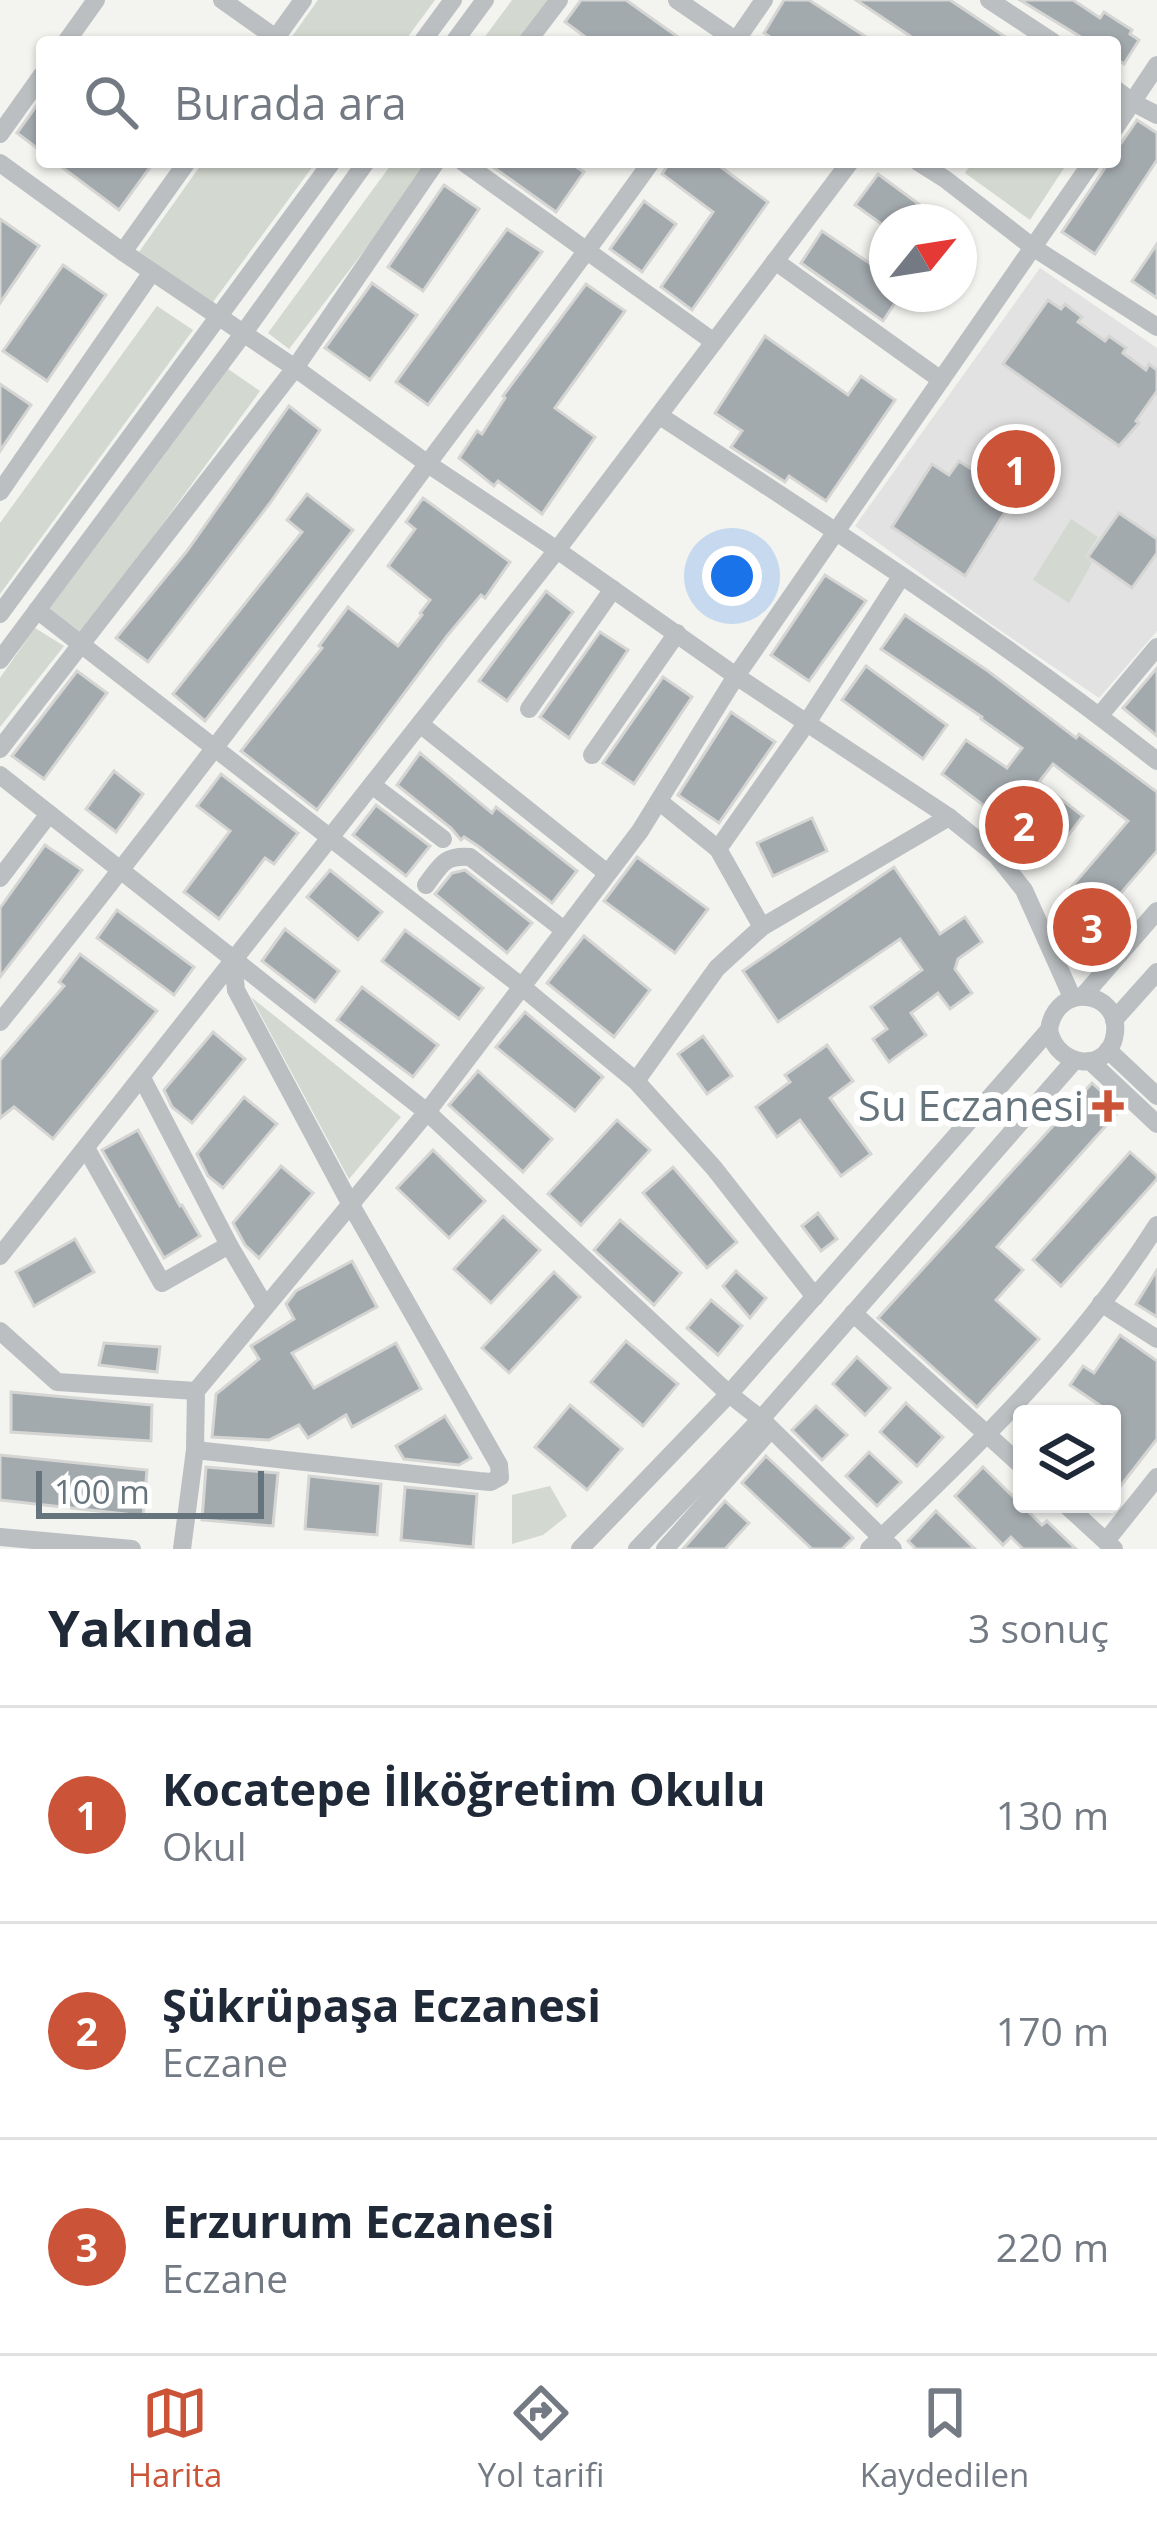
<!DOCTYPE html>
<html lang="tr">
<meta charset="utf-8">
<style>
body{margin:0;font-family:"Open Sans",sans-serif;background:#f2f2f3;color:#1f2937}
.controls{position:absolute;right:36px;bottom:36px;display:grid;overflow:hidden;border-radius:12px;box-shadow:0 3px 9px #0004}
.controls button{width:108px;height:108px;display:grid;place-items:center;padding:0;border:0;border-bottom:3px solid #e0e1e3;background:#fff;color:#1f2937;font:60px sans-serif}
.compass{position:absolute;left:869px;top:204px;width:108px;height:108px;border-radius:50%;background:#fff;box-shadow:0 3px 9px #0004;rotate:60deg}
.scale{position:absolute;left:36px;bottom:30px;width:228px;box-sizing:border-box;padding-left:12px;border:6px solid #66747d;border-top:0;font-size:33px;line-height:42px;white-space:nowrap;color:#66747d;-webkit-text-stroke:9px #fff;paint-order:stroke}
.you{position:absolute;left:732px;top:576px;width:42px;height:42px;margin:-30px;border:9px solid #fff;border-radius:50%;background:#1a73e8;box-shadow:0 0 0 18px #1a73e833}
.badge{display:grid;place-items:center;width:78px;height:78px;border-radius:50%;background:#cb5438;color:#fff;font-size:39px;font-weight:700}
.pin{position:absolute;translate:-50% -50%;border:6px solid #fff;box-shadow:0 3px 12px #0006}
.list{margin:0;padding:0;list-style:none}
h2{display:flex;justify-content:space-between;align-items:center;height:156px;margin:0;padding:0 48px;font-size:51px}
h2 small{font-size:39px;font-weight:400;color:#747a83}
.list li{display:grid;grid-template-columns:78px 1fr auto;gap:36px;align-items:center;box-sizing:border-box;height:216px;padding:0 48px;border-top:3px solid #e0e1e3}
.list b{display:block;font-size:45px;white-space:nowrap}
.list p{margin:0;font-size:39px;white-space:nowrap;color:#747a83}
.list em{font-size:39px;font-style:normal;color:#747a83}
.icon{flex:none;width:66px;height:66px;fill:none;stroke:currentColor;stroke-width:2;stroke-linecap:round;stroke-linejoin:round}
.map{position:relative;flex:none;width:1157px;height:1549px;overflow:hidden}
.search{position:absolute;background:#fff;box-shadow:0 3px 9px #0004;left:36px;right:36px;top:36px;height:132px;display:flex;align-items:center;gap:30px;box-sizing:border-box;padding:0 42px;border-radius:12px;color:#747a83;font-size:45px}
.sheet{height:804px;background:#fff}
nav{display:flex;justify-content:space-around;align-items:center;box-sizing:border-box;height:168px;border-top:3px solid #e0e1e3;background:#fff;font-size:33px;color:#747a83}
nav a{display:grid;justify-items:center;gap:6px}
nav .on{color:#cb5438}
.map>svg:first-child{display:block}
.built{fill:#e1e2e1}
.green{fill:#d3d8d0}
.building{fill:#a3aaae;stroke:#d5d5d3;stroke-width:3}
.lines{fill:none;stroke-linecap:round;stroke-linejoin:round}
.minor{stroke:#bbbfc1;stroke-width:18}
.poi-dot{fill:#cb5438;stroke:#fff;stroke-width:4.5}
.labels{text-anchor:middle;stroke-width:12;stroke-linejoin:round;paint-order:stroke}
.poi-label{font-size:42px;fill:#66747d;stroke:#fff;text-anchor:end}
</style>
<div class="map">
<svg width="1157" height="1549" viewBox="0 0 1157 1549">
<rect width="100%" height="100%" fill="#f3f3f0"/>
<polygon class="built" points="1040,268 1157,348 1157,631 1099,698 988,622 855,526"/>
<g class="green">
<polygon points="318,0 435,0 404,42 288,42"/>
<polygon points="512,0 552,0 522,42 481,42"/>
<polygon points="203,162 316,162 213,302 139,252"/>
<polygon points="393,162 432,162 289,349 268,333"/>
<polygon points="972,162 1068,162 1030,220 965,173"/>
<polygon points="157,306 193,330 0,594 0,523"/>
<polygon points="228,369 260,391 82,634 49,609"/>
<polygon points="1071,519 1098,537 1085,557 1092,563 1069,603 1033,580"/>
<polygon points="35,628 64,646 0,727 0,678"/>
<polygon points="251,997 401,1117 349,1179"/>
<polygon points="550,1486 567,1516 543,1535 512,1544 512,1495"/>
</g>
<g class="building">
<polygon points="581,0 626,0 685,42 592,42 565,22"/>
<polygon points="784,0 809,0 874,42 778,42 764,33"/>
<polygon points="856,0 950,0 1013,42 919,42"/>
<polygon points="1020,0 1073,0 1100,18 1104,12 1132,30 1130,34 1139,40 1124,64 1115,58 1115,42 1089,42"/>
<polygon points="42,98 42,152 17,133"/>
<polygon points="1137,120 1157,133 1157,160 1095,254 1062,232 1109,162 1115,162 1115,152"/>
<polygon points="55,162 154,162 119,210"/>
<polygon points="486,162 569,162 584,172 556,212"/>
<polygon points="670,162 724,162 721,167 768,202 692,310 661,287 713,212 662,174"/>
<polygon points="878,174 943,222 887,222 887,228 855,205"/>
<polygon points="444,185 479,209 423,291 388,267"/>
<polygon points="644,201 676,224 642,272 610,249"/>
<polygon points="0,219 39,246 0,303"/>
<polygon points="507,229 542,252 428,405 396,382"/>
<polygon points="822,231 887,275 887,294 901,294 883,321 801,263"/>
<polygon points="1157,244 1157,298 1132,281"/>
<polygon points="63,265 106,295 47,381 3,351"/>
<polygon points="372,283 417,315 370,380 325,348"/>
<polygon points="586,284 625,311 555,408 595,437 542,514 498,481 494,486 459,458 477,431 482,434 505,398 503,396"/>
<polygon points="1048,300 1061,309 1065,304 1082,317 1078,322 1105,341 1109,336 1126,348 1123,353 1146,370 1149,364 1157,370 1157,391 1136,421 1139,423 1119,446 1003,364"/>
<polygon points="765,336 848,395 861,376 895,400 826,501 789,476 785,482 731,447 742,431 715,413"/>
<polygon points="0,384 31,405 0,451"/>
<polygon points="289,406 320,430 270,503 148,662 116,638 187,551"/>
<polygon points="959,461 1005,491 996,504 1005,512 965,576 892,527 932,464 949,475"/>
<polygon points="307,494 353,530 205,721 173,694 302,532 287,520"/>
<polygon points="423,498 510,562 485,598 481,595 447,636 317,810 241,751 322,648 319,646 348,607 398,646 422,615 420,613 430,600 388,566 415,529 406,522"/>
<polygon points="1119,513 1157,539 1157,553 1132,588 1088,557"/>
<polygon points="825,575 866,601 809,681 771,655"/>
<polygon points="546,591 573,612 507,701 479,681"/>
<polygon points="905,615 988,671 1076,738 1079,734 1157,792 1157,851 1086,934 1055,906 1128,821 1053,764 1039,782 1083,816 1052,857 942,774 966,740 1007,768 1022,748 981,719 982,717 881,649"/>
<polygon points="600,632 628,650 569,738 540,717"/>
<polygon points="866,666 947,725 923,759 842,700"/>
<polygon points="1157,668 1157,736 1123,708"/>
<polygon points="77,671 107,693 44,779 12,756"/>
<polygon points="663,677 692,697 634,784 603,763"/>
<polygon points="731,712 775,742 719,823 678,795"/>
<polygon points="420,753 492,813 496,807 577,871 552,903 478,846 464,837 461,840 451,828 397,785"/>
<polygon points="114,771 143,794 116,832 86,809"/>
<polygon points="221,774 298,833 274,864 265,858 219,919 184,892 230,831 197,806"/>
<polygon points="376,805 430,846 406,876 353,835"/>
<polygon points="812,818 827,851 773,876 757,843"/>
<polygon points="45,845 82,870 0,977 0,908"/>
<polygon points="637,857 708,909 675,953 604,901"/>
<polygon points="894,867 940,934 965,917 982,942 958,959 955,969 972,993 950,1009 938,993 911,1013 926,1035 889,1062 873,1039 887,1029 871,1007 922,970 900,939 778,1022 743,971"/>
<polygon points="330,870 382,912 358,940 307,897"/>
<polygon points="465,870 532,923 507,953 435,894 452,873"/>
<polygon points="117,910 194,967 174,995 97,938"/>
<polygon points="285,929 339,971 315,1002 262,961"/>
<polygon points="405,930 483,988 459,1019 382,961"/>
<polygon points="584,936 650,990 614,1037 547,983"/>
<polygon points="80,954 157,1011 53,1139 14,1107 0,1118 0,1060 64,986 59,982"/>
<polygon points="362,987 438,1045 413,1077 337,1020"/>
<polygon points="525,1012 603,1077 575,1111 496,1047"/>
<polygon points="213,1032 245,1059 192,1123 172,1107 164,1090"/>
<polygon points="703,1036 732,1076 707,1094 678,1054"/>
<polygon points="827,1045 853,1081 830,1098 871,1154 841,1176 800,1120 777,1137 756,1107 790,1082 785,1075"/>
<polygon points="478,1071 552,1139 523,1172 449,1105"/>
<polygon points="1092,1083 1121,1109 997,1247 1023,1270 996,1300 1039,1339 977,1407 878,1318"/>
<polygon points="244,1097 277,1124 223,1188 208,1176 197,1154"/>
<polygon points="617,1120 650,1150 581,1225 548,1194"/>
<polygon points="138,1130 180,1206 182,1205 200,1236 164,1258 102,1150"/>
<polygon points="433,1150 485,1201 449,1238 397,1188"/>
<polygon points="1130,1152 1157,1176 1157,1179 1061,1286 1033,1260"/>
<polygon points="281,1166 313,1193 259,1258 245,1245 233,1223"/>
<polygon points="673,1167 737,1242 707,1268 643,1193"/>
<polygon points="818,1213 837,1239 821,1251 802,1226"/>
<polygon points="503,1216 540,1250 491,1303 454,1269"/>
<polygon points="620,1220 681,1273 654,1305 594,1250"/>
<polygon points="75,1239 94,1272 34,1306 16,1272"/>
<polygon points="352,1261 377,1307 292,1353 314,1388 396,1343 421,1389 352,1427 346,1415 308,1438 299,1425 269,1440 212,1437 216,1394 259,1359 251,1346 294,1319 286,1304 296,1291"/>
<polygon points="1157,1270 1157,1317 1136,1304"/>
<polygon points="736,1271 766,1298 750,1318 723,1286"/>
<polygon points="554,1272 580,1297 509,1373 482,1348"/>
<polygon points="711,1300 742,1326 718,1355 687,1328"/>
<polygon points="1120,1335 1157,1361 1157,1439 1112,1497 1112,1424 1117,1417 1070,1385 1083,1366 1094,1373"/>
<polygon points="626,1341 678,1384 643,1426 591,1382"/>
<polygon points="104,1343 160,1347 157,1372 99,1365"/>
<polygon points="857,1357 890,1388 865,1415 833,1384"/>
<polygon points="11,1392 152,1405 151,1441 11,1432"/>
<polygon points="906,1403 943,1437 917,1466 880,1432"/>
<polygon points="570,1405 622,1449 587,1490 535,1447"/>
<polygon points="816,1406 847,1435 822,1460 792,1430"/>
<polygon points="445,1416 471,1458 459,1465 404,1459 396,1446"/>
<polygon points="869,1452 901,1482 877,1506 846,1476"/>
<polygon points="0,1455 147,1470 143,1516 0,1500"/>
<polygon points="766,1456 853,1538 842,1549 812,1549 742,1483"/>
<polygon points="206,1467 278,1473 273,1526 202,1520"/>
<polygon points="983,1467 1042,1525 1047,1521 1076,1549 1023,1549 1011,1537 1003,1545 955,1496"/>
<polygon points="309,1476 381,1484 377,1535 305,1529"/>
<polygon points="405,1487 477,1494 473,1547 401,1540"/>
<polygon points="725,1501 749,1523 725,1549 683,1549"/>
<polygon points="936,1511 975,1549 916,1549 908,1541"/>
</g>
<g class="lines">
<g class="minor">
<polyline points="222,0 276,38"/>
<polyline points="677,0 738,42"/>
<polyline points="989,0 1053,42"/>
<polyline points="66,42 96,0"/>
<polyline points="273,42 303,0"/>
<polyline points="422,42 453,0"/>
<polyline points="454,42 485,0"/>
<polyline points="527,42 559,0"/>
<polyline points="735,42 764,0"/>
<polyline points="1115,89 1132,102 1157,115"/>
<polyline points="1115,128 1157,65"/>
<polyline points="0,134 42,75"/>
<polyline points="463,162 714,342"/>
<polyline points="918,162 945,179 1034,248 1157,327"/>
<polyline points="0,163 123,252 295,368 428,464 557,550 736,676 949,817 996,855 1024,890 1072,997"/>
<polyline points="123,252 187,162"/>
<polyline points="775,261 941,380"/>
<path d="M660,416C828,526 999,636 1157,761"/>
<polyline points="0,492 152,272"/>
<polyline points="37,610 521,986 636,1081 714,1168 815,1297"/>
<polyline points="0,614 332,162"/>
<polyline points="0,660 243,334 366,162"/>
<polyline points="529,709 613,589"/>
<polyline points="1100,715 1157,647"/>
<polyline points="420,724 607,873"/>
<polyline points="0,749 295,368 436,162"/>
<polyline points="592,755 677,633"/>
<polyline points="0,775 427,1112 729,1394 761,1419 893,1549"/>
<polyline points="372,785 443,839"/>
<polyline points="660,802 718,849"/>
<polyline points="0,878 49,814"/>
<path d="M426,885C441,865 444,855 470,857L564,930"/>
<polyline points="762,927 718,849 808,721 901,577"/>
<polyline points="1083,996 1157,911"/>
<polyline points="1114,1020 1157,972"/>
<path d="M0,1022C144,844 281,662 417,478C495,373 575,269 651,162"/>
<polyline points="1108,1050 1157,1096"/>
<polyline points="1090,1061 1157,1124"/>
<polyline points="142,1078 229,1245 265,1306"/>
<polyline points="636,1081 717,968 762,927 949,817"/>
<polyline points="86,1148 162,1283 229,1245"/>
<polyline points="0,1256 557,550 850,162"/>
<polyline points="1101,1303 1157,1339"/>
<polyline points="853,1313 1022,1466"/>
<polyline points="0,1331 57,1382 196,1391"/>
<polyline points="195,1450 479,1481 491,1482 500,1477 499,1465 351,1205 236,990 233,960"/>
<polyline points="1065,1504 1114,1549"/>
<polyline points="0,1537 132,1549"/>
<polyline points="1106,1541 1157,1477"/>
<polyline points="182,1549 195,1450 196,1391 427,1112 640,831 736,676 1092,162"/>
<path d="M580,1549L729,1394L1049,1030C1056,981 1120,990 1115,1033C1110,1074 1057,1069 1049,1030"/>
<polyline points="637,1549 761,1419 1074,1061"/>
<polyline points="665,1549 771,1429"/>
<path d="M869,1549C972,1452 1081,1346 1157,1225"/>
</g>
</g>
<path class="poi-dot" d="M1102 1088h12v12h12v12h-12v12h-12v-12h-12v-12h12z"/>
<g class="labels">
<g class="poi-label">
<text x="1084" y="1121">Su Eczanesi</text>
</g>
</g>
</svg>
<div class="controls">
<button><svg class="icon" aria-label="layers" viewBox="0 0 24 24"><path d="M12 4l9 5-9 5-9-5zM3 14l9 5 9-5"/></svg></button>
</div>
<svg class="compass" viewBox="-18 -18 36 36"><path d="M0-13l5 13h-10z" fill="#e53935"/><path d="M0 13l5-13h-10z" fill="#747a83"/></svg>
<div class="scale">100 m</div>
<div class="you"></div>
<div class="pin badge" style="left:1016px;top:469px">1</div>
<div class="pin badge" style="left:1024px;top:825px">2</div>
<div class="pin badge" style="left:1092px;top:927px">3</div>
<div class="search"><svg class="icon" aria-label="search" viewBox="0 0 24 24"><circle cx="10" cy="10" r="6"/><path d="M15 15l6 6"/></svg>Burada ara</div>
</div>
<section class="sheet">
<h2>Yakında<small>3 sonuç</small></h2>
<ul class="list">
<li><span class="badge">1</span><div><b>Kocatepe İlköğretim Okulu</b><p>Okul</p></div><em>130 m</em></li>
<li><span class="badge">2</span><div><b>Şükrüpaşa Eczanesi</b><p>Eczane</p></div><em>170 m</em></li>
<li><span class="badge">3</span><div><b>Erzurum Eczanesi</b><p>Eczane</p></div><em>220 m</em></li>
</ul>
</section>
<nav>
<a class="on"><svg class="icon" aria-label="map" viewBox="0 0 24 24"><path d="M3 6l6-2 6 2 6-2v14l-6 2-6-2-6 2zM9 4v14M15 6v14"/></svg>Harita</a>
<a><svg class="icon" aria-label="directions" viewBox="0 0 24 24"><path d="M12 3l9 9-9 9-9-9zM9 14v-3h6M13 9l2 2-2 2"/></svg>Yol tarifi</a>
<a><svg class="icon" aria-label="saved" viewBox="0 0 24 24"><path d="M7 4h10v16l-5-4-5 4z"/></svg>Kaydedilen</a>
</nav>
